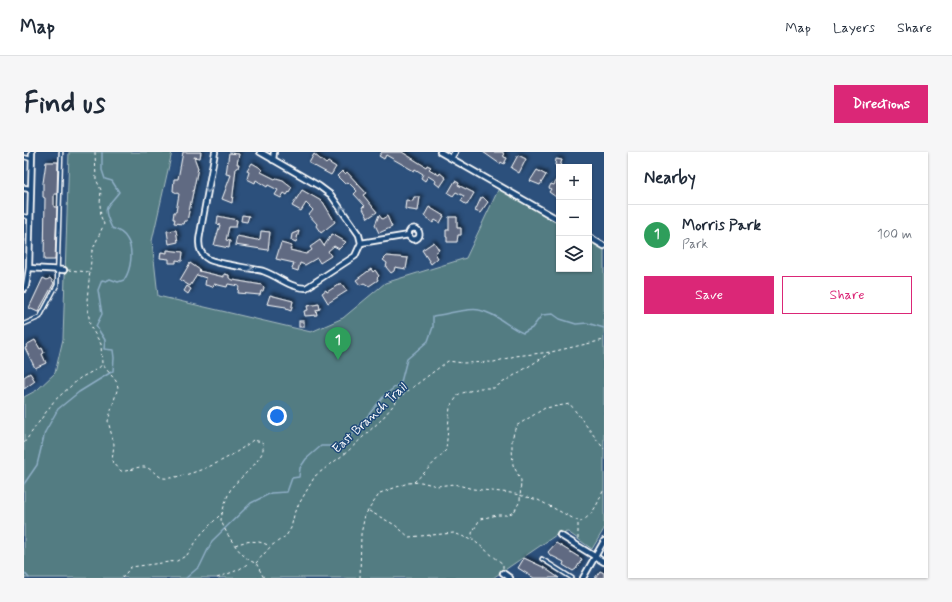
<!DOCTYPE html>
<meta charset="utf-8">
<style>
body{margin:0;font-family:Mynerve,sans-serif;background:#f6f6f7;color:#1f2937}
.controls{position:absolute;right:12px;top:12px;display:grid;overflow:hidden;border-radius:0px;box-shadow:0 1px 3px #0004}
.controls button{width:36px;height:36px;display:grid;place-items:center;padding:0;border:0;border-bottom:1px solid #e0e1e3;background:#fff;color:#1f2937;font:20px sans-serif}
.you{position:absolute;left:253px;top:264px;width:14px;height:14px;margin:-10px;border:3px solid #fff;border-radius:50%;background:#1a73e8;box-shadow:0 0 0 6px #1a73e833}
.badge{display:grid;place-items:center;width:26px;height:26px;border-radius:50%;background:#db2777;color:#fff;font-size:13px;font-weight:700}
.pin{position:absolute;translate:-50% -33px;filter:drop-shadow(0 1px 2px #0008)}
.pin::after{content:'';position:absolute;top:21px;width:14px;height:12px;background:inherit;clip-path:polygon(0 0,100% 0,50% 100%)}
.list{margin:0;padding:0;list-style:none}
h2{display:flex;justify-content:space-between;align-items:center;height:52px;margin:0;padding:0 16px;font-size:17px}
h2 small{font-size:13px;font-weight:400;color:#747a83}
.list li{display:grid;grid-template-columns:26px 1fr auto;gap:12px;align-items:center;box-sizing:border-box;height:60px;padding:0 16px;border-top:1px solid #e0e1e3}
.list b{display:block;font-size:15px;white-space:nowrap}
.list p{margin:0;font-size:13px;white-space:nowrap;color:#747a83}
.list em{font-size:13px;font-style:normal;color:#747a83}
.actions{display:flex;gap:8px;padding:12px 16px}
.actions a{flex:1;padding:9px 0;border:1px solid #db2777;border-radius:0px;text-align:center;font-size:14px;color:#db2777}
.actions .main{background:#db2777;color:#fff}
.icon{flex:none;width:22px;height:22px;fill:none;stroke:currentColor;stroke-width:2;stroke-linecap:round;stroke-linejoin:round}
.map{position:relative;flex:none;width:580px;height:426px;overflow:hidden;border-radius:0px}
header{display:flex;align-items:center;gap:24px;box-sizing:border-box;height:56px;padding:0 20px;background:#fff;border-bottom:1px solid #e0e1e3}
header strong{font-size:19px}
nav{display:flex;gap:22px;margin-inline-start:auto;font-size:14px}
.intro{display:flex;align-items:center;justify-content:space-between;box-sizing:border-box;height:96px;padding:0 24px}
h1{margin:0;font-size:28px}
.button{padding:10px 18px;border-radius:0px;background:#db2777;color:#fff;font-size:14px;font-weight:700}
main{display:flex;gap:24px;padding:0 24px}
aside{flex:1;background:#fff;border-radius:0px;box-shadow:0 1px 3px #0004}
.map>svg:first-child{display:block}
.green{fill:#527b82;stroke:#a8bdc0}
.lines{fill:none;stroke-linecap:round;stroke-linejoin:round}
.stream{stroke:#8fafc6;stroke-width:1.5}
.building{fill:#616a82;stroke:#fff;filter:url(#shadow)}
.lane-casing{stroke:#fff;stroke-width:5.5}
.street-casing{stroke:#fff;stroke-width:8}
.path{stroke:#fff;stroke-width:1;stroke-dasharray:3 3;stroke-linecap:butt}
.lane{stroke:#1f4a7a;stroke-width:2.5}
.street{stroke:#1f4a7a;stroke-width:4.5}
.oneway{stroke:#7992af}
.labels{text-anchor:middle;stroke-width:3;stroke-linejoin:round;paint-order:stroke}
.street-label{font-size:13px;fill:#fff;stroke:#1f4a7a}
</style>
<header>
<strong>Map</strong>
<nav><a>Map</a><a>Layers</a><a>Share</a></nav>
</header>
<div class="intro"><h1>Find us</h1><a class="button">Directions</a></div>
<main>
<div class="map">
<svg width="580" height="426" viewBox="0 0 580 426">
<defs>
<filter id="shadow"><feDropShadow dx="2" dy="-2" stdDeviation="2" flood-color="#0009"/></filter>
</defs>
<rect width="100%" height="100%" fill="#2c507c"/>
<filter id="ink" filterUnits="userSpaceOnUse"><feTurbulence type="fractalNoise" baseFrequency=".025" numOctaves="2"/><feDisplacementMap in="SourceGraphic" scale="8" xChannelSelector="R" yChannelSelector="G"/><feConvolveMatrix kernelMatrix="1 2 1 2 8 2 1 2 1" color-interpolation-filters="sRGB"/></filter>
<g filter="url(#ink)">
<polygon class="green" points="45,0 148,0 128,89 134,144 287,180 319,166 361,131 442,106 476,34 535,69 535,117 565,117 565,87 574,92 580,90 580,377 568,397 544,380 535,381 469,426 0,426 0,245 13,238 31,221 39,187"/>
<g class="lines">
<g class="stream">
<path d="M0,332L13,313L21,280L34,257L55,240L89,219L90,206L89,198L80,197L81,188L72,174L78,162L74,138L78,128L82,129L86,127L94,130L100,128C107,118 110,98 103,87C100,81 94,78 88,76C77,53 83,56 95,40L88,29L81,27L78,18V0"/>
<polyline points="0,420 5,426"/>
<path d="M162,426L176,414L188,389L227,351L247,341L263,340L268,326L275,325L276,316L282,307L297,294H312L328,283L360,244L377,230L383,207L404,189L409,175V164C421,163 445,155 455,158C472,161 484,175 499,181L508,176L518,163L529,162L536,167L552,172L563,171L580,176"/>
</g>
</g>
<g class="building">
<polygon points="159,0 177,0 176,6 170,5 174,16 163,69 160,69 159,72 150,71 151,67 149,67 150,60 152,60 155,42 149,39 150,27 154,27"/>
<polygon points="358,0 378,0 402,15 403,13 407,15 405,17 415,23 416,21 422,26 416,35 411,31 412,29 404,24 401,29 397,26 399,22 391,17 390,19 362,3 360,7 355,4"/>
<polygon points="459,0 479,0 480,5 483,6 480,12 477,10 476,12"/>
<polygon points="205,1 215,2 213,12 215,12 214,16 212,16 208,51 198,47 207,23 202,22"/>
<polygon points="290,2 302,12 304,10 312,15 307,23 285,11"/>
<polygon points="494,3 502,7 495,21 487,16"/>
<polygon points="532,7 538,8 536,14 531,13"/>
<polygon points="22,10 34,10 33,42 30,42 30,55 33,55 31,108 20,108 21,46 19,45 19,31"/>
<polygon points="228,11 235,15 238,18 237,20 251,27 252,26 259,28 268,35 263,43 260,41 257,46 251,43 254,38 244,33 243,35 232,28 231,31 223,27 225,20 223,19"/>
<polygon points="513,18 522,23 516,33 506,29"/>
<polygon points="318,19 321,22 323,20 342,41 339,43 353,60 344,66 338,55 341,54 330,42 333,39 324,30 321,32 313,24"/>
<polygon points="535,24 535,40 532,45 525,40 527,37 525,36 527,32 530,33"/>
<polygon points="431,29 435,31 434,33 450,41 443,53 437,49 440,44 432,40 429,44 424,41"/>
<polygon points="278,38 299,50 311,70 297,81 292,74 293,72 285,63 289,58 282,51 277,59 268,54"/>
<polygon points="390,45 396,45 394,59 381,57 382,48 389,49"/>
<polygon points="459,45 464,50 456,61 451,59 457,46"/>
<polygon points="405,55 420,64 416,71 411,68 409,71 400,64"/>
<polygon points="218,63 225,64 223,70 217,69"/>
<polygon points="355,63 358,67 363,64 368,75 355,81 351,73"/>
<polygon points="194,64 213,68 212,75 205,75 202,88 206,89 205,96 190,93 196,73 193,72"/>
<polygon points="425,65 433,65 433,76 437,76 437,83 434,83 433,90 423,90 423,85 422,85 422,78 425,78"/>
<polygon points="152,78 154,90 145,92 143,79"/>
<polygon points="237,79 246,80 244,98 211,93 213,84 233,88 236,87"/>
<polygon points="275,79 272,90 267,88 268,82"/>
<polygon points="308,82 322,90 315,97 310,94 304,99 307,104 296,111 293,106 281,113 276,111 274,119 268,117 270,111 252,107 257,91 268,94 266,98 282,102 288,98 286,95 296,88 300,94"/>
<polygon points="410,90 415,98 411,101 414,106 407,112 398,98"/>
<polygon points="143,98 159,100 158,109 152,108 152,111 145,111 145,107 136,106 137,100 143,101"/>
<polygon points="363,104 384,106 382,117 371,115 370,119 367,121 362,115 363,111 359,108"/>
<polygon points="166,111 176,118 175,119 196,124 200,125 200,122 205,123 205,126 209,128 238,133 240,135 239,139 237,139 236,143 214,141 215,134 204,132 203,135 190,132 189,135 181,133 182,126 173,123 166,134 156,128"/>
<polygon points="347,117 349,120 351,118 355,124 353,126 354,128 345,134 340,131 336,133 332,128"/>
<polygon points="19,126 23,128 26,126 30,131 14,160 5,156"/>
<polygon points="317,131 323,139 304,151 298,141 302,138 303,140"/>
<polygon points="163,134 167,137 164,142 160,139"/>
<polygon points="246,143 269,149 267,159 262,157 262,155 243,152"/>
<polygon points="295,152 296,157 292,158 293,163 281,164 280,159 284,158 283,154"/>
<rect x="275" y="169" width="5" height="6"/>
<polygon points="11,188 16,197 18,196 20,201 18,202 22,211 11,216 1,196 3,195 2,193"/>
<polygon points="6,221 11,229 0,237 0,225"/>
<polygon points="532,391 558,407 552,417 549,419 539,413 540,410 526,403 524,400"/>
<polygon points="500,406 519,415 535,426 510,426 494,416"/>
<polygon points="576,419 580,421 580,426 571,426"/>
</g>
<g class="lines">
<defs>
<g id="lane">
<polyline points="0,5 7,7"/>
<polyline points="0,64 6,66"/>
<polyline points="0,172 16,165 33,133 37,0"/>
<polyline points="518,407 548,426"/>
</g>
<g id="street">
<path d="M191,0L176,82C174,92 175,102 184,107C192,112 227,116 239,119C254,124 266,136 282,136L331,104L337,91L335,83L307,43L295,34L236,0"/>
<polyline points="416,0 535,68"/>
<polyline points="427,6 431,0"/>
<polyline points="249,8 250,0"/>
<polyline points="0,36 6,37"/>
<circle cx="390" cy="82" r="5.5"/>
<polyline points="565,85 580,94"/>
<polyline points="337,91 385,83"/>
<polyline points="5,116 40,118"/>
<polyline points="0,137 2,134 5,116 8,0"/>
<polyline points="536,383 580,410"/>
<polyline points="479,421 486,426"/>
<polyline points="559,426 580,389"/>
</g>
</defs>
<use href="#lane" class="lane-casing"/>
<use href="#street" class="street-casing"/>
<g class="path">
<path d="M71,0L72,27L77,38L76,52L77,65L80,72L68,99L63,148L66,174L77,192L78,212L92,229L94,235L84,269L90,292L88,309L97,319C105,320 110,315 118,315C126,314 132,324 139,326C147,327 154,324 161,323C186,316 208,305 229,288L238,290C246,304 215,326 208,335C203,343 198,359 197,368C201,381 219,409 232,411L240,426"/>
<polyline points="44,118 65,120"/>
<polyline points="0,291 30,249 56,226 75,216 78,212"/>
<polyline points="390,330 400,321 422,298 426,255 435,242 456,236 470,236 526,201"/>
<polyline points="345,359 371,373 385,385 430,381 448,388"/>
<polyline points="554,387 554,370"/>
<path d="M211,393C224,388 234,388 246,394"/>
<polyline points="232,411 247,394 262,384 267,376 271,359 291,324 323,300 357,268 377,244 424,209 439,211 470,210 491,204 527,200 580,188"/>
<polyline points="479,416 479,412 449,388 448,381 456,367 473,363 483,363 490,360 496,349 497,328 489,313 488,296 488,287 492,274 521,256 546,252 580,297"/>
<polyline points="0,425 1,426"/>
<polyline points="98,426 107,415 153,409 163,403 178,381 199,360"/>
<polyline points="193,426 214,418 225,411"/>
<path d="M336,426L337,382L341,363L356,341L384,331L397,330L413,334L430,332L449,337L487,341L514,348L556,370C570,363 574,350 580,337"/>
</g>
<use href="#lane" class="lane"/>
<use href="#street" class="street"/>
</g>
<defs><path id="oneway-chevron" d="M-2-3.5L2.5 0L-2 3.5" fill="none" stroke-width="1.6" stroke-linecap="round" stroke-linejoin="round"/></defs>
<g class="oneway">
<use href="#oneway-chevron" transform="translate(184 38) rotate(100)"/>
<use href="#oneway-chevron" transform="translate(318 57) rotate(-125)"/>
<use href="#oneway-chevron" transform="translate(226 116) rotate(13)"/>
</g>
</g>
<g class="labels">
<g class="street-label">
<text transform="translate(345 265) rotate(-43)" y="5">East Branch Trail</text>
</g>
</g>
</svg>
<div class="controls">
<button>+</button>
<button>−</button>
<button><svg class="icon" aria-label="layers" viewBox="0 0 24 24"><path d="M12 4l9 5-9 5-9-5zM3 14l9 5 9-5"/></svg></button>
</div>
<div class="you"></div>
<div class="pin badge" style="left:314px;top:208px;background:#2e9e5b">1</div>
</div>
<aside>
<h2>Nearby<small></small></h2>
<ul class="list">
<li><span class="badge" style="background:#2e9e5b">1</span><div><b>Morris Park</b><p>Park</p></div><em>100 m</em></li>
</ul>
<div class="actions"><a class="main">Save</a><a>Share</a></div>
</aside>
</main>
